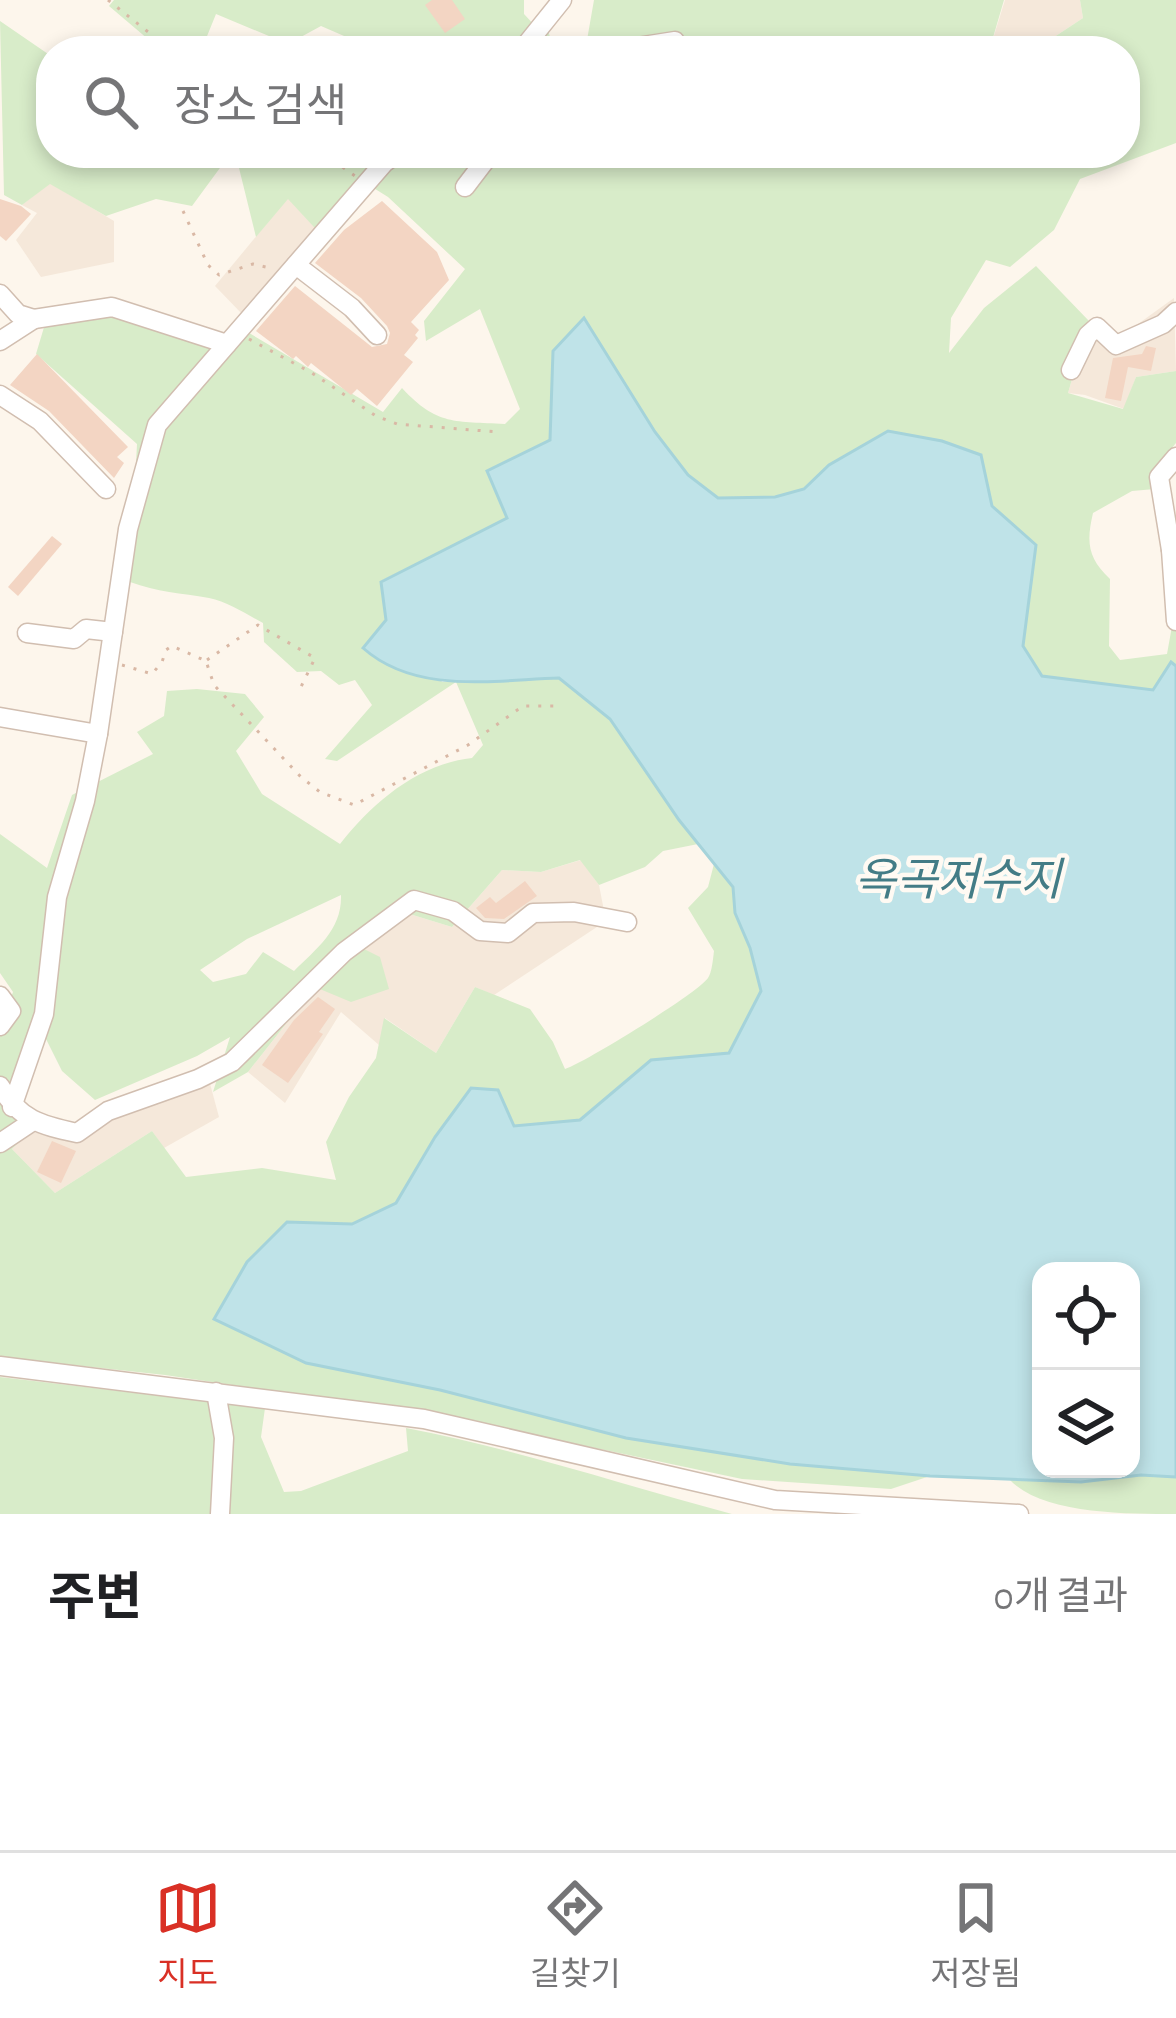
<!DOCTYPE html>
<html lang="ko">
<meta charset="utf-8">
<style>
body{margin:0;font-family:"Alegreya Sans","Noto Sans KR",sans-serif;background:#f6f6f6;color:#202124}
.controls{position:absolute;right:36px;bottom:36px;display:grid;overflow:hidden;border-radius:24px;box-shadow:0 6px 18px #0003}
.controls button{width:108px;height:108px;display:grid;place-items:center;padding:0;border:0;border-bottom:3px solid #e0e0e0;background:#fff;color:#202124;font:60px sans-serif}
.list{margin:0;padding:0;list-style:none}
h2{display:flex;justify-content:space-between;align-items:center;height:156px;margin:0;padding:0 48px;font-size:51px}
h2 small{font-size:39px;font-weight:400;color:#757577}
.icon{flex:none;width:66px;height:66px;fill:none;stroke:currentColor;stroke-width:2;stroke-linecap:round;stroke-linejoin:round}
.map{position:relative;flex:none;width:1176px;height:1514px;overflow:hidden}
.search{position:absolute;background:#fff;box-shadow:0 6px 18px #0003;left:36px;right:36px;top:36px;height:132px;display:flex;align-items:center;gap:30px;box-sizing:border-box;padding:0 42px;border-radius:48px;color:#757577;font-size:45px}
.sheet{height:336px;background:#fff}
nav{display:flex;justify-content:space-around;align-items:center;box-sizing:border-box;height:168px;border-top:3px solid #e0e0e0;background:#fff;font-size:33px;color:#757577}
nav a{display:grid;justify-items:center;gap:6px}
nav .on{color:#d93025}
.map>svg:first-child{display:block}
.residential{fill:#f5e8da}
.green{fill:#d8ecc9;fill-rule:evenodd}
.water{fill:#bfe3e8;stroke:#a5d3da;stroke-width:3;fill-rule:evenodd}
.building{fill:#f3d5c3}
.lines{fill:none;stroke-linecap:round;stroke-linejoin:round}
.minor-casing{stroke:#d1beb0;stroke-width:21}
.path{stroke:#d9b8a5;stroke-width:3;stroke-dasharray:3 9;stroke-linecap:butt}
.minor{stroke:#fff;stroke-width:18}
.labels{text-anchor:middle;stroke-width:9;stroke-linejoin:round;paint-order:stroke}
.water-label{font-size:45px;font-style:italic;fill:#437c86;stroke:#fffaf3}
</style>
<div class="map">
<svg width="1176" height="1514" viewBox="0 0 1176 1514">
<rect width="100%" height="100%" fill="#fdf6ec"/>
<g class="residential">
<polygon points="1005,0 1080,0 1083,18 1033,51 1025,51 992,42"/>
<polygon points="50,183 114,221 114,262 41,277 16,240 37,213 22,205"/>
<polygon points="288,198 318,231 245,317 215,286"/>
<polygon points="1174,298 1176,371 1136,377 1124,409 1085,395 1068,393 1089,321 1120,337"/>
<polygon points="581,860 599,885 606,921 494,995 475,987 436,1053 385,1018 379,1045 341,1012 285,1103 248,1072 315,987 403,912 452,927 502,870 541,872"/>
<polygon points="209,1080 219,1117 164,1148 152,1131 55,1193 12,1149 29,1132 83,1136 113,1114"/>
</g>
<g class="green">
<polygon points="114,0 524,0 524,14 536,27 548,30 554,51 361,51 351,39 321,26 288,44 216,14 201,51 162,51 109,6"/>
<polygon points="594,0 1004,0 992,41 1025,51 692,51 690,48 593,51 587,40"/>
<path d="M1080,0H1176V143L1080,179L1054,230L1010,267L986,260L951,318L949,353L984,308L1036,266L1089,321L1068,393L1123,409L1136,377L1176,371V443L1163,459L1155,489L1132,491L1093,513C1086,543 1088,558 1110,579L1109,646L1120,660L1167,654L1176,604V666L1171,663L1154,690L1043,676L1023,646L1036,545L992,506L942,441L889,431L829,465L804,489L775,497L718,498L689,475L655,432L584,319L553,351L550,440L507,518L381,581L442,682L560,678L610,719L698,844L663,851L645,867L599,885L580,860L541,872L502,870L452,927L403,912L362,948L380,957L389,989L351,1002L315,987L248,1072L213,1092L230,1037L197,1056L95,1100L62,1071L46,1039L37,1042L16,1104L29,1132L12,1149L55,1193L152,1131L186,1177L262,1168L336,1180L326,1142L349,1097L376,1058L384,1018L436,1053L475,987L530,1009L553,1042L565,1069C584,1063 698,993 708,978C712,972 713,959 714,951L688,908L708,887L714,864L733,887L735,913L750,948L761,991L729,1053L651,1060L580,1120L435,1137L397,1203L352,1224L286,1222L214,1318L306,1363L440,1390L626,1438L790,1463L930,1476L891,1489L742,1479L449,1417L165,1375L0,1357V1029L13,992L0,973V834L47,868L72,795L153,754L137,732L164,716L167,691L197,689L245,694L264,717L236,751L262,794L340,844C373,802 418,764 472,758L483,745L456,682L337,761L325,759L372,705L355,680L339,685L321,671L297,672L264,642L263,623C246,614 228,602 209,598C181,593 157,592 130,582L137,444L36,354L45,324L113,311L224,354L244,330L383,412L402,388C437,426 455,421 505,424L520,409L480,309L426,341L424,321L465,269L388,197L372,187L325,239L288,199L256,237L239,168L228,157L192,206L156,199L106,216L50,184L22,205L4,195L0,21L51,56V153H1125V51H1033L1083,18ZM341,895C342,930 317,948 294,971L263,952L246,974L213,982L200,970L247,939Z"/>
<path d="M0,1377L265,1408L261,1437L284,1492L301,1491L408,1451L406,1428C516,1449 623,1485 732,1514H0Z"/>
<path d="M1141,1475L1176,1477V1514C1124,1514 1041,1514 1009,1479L1081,1482Z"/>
</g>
<path class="water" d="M584,318L655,432L688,475L718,498L775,497L804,489L829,465L888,431L942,441L981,455L992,506L1036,545L1023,646L1042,676L1153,690L1171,662L1176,666V1477L1141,1475L1081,1482L930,1476L790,1464L626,1438L440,1390L306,1363L214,1319L247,1262L287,1222L352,1224L396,1203L435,1137L471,1088L498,1090L514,1126L580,1120L651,1060L729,1053L761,991L750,948L735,913L733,887L679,820L610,719L559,678C494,680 416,695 363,648L386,620L381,582L507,518L487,471L550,440L553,351ZM1041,1271H1131V1469H1041Z"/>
<g class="building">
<polygon points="432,0 452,0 465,19 445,33 425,5"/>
<polygon points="0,199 21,206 31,214 6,241 0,236"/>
<polygon points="382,201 437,252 449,280 411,322 419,330 415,335 418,338 404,355 413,362 377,406 357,389 351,395 311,363 308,367 296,356 293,359 256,331 295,286 372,347 387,344 390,333 387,326 361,298 315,263 344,230"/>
<polygon points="1146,346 1156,348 1151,371 1128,367 1121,401 1105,398 1113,358 1142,354"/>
<polygon points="37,354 128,447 117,457 124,463 114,478 49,411 10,385"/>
<polygon points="52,536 62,544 18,596 8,587"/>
<polygon points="525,881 537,896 504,919 485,918 476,908 490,897 496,903"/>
<polygon points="318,997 335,1009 319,1032 323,1034 288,1083 262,1065 294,1020"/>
<polygon points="52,1141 76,1151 61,1183 37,1172"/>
</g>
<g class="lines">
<defs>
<g id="minor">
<polyline points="521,51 562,0"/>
<polyline points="611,51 675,41 675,51"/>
<polyline points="465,187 491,153"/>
<polyline points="296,265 352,308 377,335"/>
<polyline points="0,294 18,314 34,319 0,341"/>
<polyline points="34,319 112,307 227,344"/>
<polyline points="1071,370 1088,335 1097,327 1116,345 1163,324 1176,312"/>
<polyline points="0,395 40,421 106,489"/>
<polyline points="1176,457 1159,477 1171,550 1176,550"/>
<polyline points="1171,550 1176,621"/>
<polyline points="27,633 74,639 86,629 113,632"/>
<polyline points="0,717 98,734 128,529 157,425 384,163 398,153"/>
<polyline points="0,996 11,1011 0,1026"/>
<path d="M0,1086C20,1120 40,1125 77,1133L108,1111L198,1079L232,1062L344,952L414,900L453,911L480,931L508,933L533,913L574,912L627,922"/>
<polyline points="12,1107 44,1014 57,897 85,801 98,734"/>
<polyline points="0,1143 30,1123"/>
<polyline points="0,1366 424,1419 775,1500 1019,1514"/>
<polyline points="216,1392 224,1438 220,1514"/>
</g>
</defs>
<use href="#minor" class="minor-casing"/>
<g class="path">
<polyline points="108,0 172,51"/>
<polyline points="323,153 355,176"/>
<polyline points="183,211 208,265 219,275 253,264 274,269"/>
<polyline points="249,339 312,373 376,416 397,424 498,432"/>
<polyline points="207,660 258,625 315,658 299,691"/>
<polyline points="122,665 152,674 162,662 166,650 172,646 206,661 214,685 301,777 320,792 354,805 468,745 523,706 554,706"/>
</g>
<use href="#minor" class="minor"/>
</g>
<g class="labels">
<g class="water-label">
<text x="958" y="895">옥곡저수지</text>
</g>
</g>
</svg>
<div class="controls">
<button><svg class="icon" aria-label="locate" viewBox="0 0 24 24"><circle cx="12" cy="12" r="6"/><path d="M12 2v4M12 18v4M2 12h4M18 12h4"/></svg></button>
<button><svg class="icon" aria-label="layers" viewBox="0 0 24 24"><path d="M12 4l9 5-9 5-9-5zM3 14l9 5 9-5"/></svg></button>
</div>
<div class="search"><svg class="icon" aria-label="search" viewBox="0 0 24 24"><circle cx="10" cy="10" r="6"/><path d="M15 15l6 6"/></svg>장소 검색</div>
</div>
<section class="sheet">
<h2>주변<small>0개 결과</small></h2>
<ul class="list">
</ul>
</section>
<nav>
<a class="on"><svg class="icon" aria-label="map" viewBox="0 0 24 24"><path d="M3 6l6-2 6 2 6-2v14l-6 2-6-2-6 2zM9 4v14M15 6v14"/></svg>지도</a>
<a><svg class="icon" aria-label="directions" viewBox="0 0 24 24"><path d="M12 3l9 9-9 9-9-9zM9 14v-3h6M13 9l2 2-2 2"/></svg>길찾기</a>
<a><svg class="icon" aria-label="saved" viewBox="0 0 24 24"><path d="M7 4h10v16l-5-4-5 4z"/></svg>저장됨</a>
</nav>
